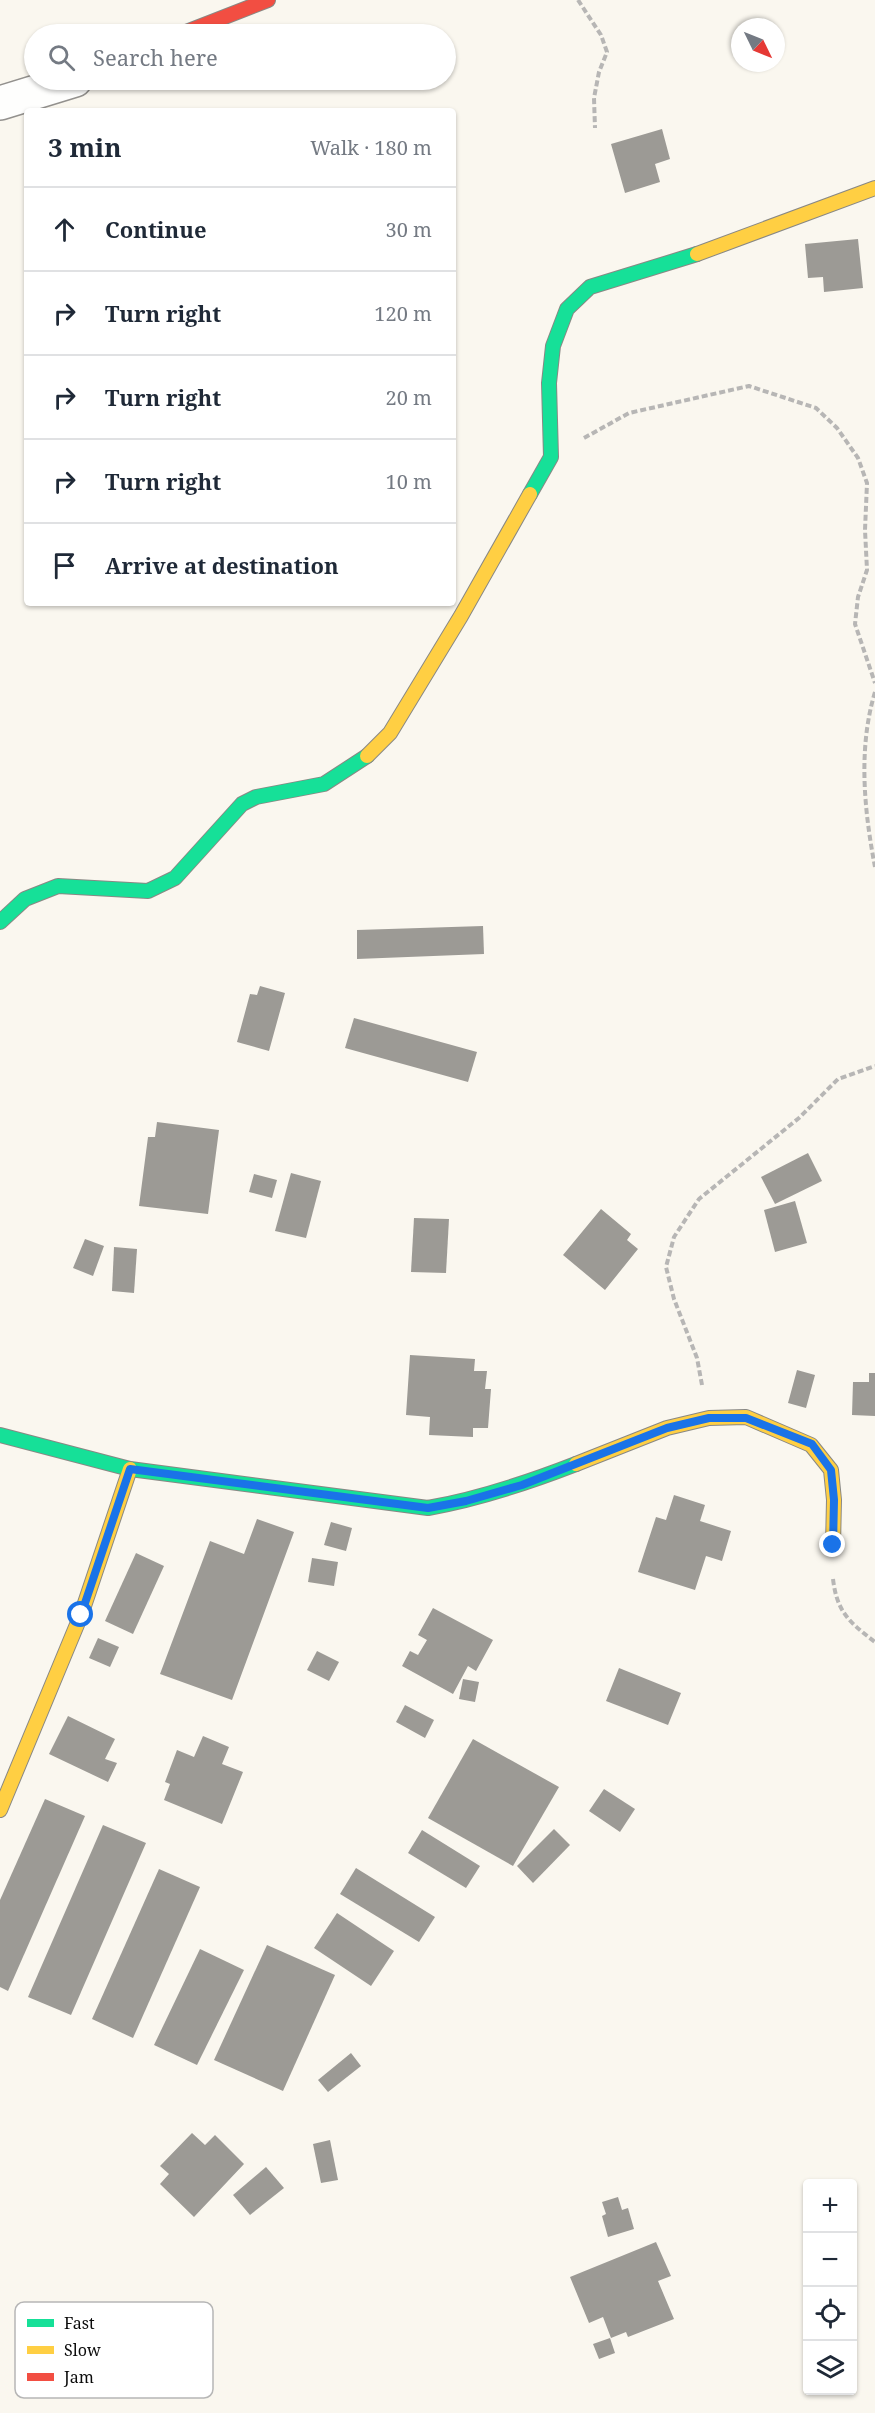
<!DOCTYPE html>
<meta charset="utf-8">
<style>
body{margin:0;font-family:"Noto Serif",serif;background:#f2f2f3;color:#1f2937}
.controls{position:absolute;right:18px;bottom:18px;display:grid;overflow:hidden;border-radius:6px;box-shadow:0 2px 4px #0004}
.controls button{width:54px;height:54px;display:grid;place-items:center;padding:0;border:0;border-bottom:2px solid #e0e1e3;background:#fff;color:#1f2937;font:30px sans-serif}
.compass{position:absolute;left:731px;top:18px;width:54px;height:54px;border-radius:50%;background:#fff;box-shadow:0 2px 4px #0004;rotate:133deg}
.stop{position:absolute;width:18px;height:18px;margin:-14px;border:4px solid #1a73e8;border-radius:50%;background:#fff}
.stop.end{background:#1a73e8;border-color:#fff;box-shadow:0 2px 6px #0008}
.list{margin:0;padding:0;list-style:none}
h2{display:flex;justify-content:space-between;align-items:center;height:78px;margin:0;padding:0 24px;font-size:26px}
h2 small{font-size:20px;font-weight:400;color:#747a83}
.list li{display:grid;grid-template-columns:39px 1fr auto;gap:18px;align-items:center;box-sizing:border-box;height:84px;padding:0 24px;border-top:2px solid #e0e1e3}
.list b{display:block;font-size:22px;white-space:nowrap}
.list em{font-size:20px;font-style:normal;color:#747a83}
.icon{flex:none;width:33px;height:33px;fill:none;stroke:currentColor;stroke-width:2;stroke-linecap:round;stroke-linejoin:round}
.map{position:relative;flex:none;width:875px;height:2413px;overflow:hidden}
.search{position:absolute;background:#fff;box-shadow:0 2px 4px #0004;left:24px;top:24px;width:432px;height:66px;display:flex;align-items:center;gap:15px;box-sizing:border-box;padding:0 21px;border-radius:33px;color:#747a83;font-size:22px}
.panel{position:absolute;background:#fff;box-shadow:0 2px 4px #0004;left:24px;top:108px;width:432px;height:498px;border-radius:6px}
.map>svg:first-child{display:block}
.building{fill:#9c9a95}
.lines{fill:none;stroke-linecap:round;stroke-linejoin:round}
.street-casing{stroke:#93918e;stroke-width:36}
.fast-casing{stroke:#898884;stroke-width:16}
.slow-casing{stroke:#898884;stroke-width:16}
.jam-casing{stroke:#898884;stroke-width:16}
.path{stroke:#b7b6b5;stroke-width:4;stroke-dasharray:6 3;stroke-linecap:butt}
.street{stroke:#fefefd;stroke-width:33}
.fast{stroke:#16e098;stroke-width:14}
.slow{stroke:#ffcf43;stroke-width:14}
.jam{stroke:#f24e42;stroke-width:14}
.route{stroke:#1a73e8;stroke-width:8}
.key{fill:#fff;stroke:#b6b6b6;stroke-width:1.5}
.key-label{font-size:16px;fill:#0b0b0b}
</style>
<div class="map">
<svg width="875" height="2413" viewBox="0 0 875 2413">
<rect width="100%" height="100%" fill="#faf7ef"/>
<g class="building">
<polygon points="662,129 670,159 655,164 660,182 625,193 611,144"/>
<polygon points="858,239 863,288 824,292 823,277 808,278 805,244"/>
<polygon points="483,926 484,954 357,959 357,930"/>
<polygon points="260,986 285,993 269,1051 237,1042 250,994 257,995"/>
<polygon points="354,1018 477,1052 468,1082 345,1048"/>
<polygon points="157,1122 219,1130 208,1214 139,1206 148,1137 155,1137"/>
<polygon points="808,1153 822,1181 775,1204 761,1177"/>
<polygon points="291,1173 321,1181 306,1238 275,1231"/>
<polygon points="254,1174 277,1180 272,1198 249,1192"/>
<polygon points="795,1201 807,1243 775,1252 764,1210"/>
<polygon points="601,1209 631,1234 627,1240 638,1249 605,1290 563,1255"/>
<polygon points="414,1218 449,1219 446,1273 411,1272"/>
<polygon points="85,1239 104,1246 93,1276 73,1268"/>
<polygon points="114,1247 137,1249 134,1293 112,1291"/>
<polygon points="410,1355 475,1359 474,1371 487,1371 485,1389 491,1389 488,1428 473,1428 473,1437 429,1435 430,1417 406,1415"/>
<polygon points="797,1370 815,1375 806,1408 788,1403"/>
<polygon points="869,1373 875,1373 875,1416 852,1415 853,1382 869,1382"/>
<polygon points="674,1495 705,1505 700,1521 731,1531 722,1561 706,1556 695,1590 638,1572 656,1517 666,1520"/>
<polygon points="257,1519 294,1532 232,1700 160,1674 210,1541 244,1554"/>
<polygon points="331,1522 352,1528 346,1551 324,1545"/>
<polygon points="136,1553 164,1566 133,1634 105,1621"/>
<polygon points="312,1558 338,1562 334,1586 308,1582"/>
<polygon points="433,1608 493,1640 476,1671 468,1666 453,1694 402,1666 410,1651 418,1655 427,1640 418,1635"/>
<polygon points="98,1638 119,1647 110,1667 89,1658"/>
<polygon points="317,1651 339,1662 329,1681 307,1670"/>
<polygon points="619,1668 681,1693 668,1725 606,1701"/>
<polygon points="463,1679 479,1682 475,1702 459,1699"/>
<polygon points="405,1705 434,1720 425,1738 396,1722"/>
<polygon points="68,1716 115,1739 105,1759 117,1763 108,1782 49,1754"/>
<polygon points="203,1736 229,1747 222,1764 243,1772 222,1824 164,1800 170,1784 165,1782 177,1750 194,1757"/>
<polygon points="473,1739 559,1787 513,1866 428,1818"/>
<polygon points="604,1789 635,1809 620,1832 589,1811"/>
<polygon points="45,1799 85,1816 8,1991 0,1987 0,1900"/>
<polygon points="103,1825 146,1843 71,2015 28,1997"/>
<polygon points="554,1829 570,1845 533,1883 517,1866"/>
<polygon points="422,1830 480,1866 466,1888 408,1853"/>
<polygon points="356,1868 435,1917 419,1942 340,1894"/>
<polygon points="159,1869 200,1887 133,2038 92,2019"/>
<polygon points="337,1913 394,1951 371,1986 314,1948"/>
<polygon points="267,1945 335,1975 283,2091 214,2060"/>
<polygon points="200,1949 244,1970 197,2065 154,2045"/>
<polygon points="351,2053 361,2066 328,2092 318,2080"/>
<polygon points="192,2133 205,2145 215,2135 244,2164 194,2217 160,2184 169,2174 160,2166"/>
<polygon points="330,2140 338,2180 321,2183 313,2144"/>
<polygon points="266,2167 284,2188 250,2215 233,2195"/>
<polygon points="618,2197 622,2210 628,2208 634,2229 608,2237 602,2216 606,2214 602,2202"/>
<polygon points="656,2242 671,2276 658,2281 674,2319 628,2337 626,2332 611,2338 603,2317 589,2323 570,2277"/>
<polygon points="610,2338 615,2353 599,2359 593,2344"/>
</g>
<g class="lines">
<defs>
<polyline id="street" points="0,103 75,80"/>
<g id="fast">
<polyline points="530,494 551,457 549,383 553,346 567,309 590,287 697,254"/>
<polyline points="0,922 25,899 58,886 148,891 175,878 242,804 256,797 324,784 367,756"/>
<path d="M0,1435L130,1469L428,1508C479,1499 527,1483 576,1464"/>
</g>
<g id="slow">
<polyline points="697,254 875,188"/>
<polyline points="367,756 390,733 461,616 530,494"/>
<polyline points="576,1464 667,1428 709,1418 746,1417 811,1445 831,1470 834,1500 833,1545"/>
<polyline points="0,1810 81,1615 130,1469"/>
</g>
<polyline id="jam" points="181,34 268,0"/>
</defs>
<use href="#street" class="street-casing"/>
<use href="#fast" class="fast-casing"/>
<use href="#slow" class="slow-casing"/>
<use href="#jam" class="jam-casing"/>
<g class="path">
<polyline points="578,0 601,35 607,52 599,72 594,98 595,128"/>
<polyline points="584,438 629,413 749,386 816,408 837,428 858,458 867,483 865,530 867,570 858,597 855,624 875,683"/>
<path d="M875,692C858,748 864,810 875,867"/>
<polyline points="702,1385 697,1358 674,1299 666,1267 674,1237 699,1199 799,1118 838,1079 875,1066"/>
<path d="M833,1579C837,1612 849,1622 875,1642"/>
</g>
<use href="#street" class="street"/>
<use href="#fast" class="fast"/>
<use href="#slow" class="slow"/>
<use href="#jam" class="jam"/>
</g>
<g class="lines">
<polyline class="route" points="81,1615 130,1469 428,1508 466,1501 522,1485 667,1428 709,1418 746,1418 812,1444 831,1470 834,1500 833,1545"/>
</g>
<rect x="15" y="2302" width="198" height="96" rx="9" class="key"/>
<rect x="27" y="2319" width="27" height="8" fill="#16e098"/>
<rect x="27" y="2346" width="27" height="8" fill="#ffcf43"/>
<rect x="27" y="2373" width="27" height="8" fill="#f24e42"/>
<g class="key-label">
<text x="64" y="2329">Fast</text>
<text x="64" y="2356">Slow</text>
<text x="64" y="2383">Jam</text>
</g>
</svg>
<div class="controls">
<button>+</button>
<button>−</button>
<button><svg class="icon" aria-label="locate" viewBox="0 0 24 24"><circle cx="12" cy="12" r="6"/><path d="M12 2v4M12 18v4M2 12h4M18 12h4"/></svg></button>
<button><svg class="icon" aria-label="layers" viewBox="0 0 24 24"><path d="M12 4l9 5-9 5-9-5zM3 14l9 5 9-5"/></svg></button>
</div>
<svg class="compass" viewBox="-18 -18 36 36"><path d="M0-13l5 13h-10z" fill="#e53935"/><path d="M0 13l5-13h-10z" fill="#747a83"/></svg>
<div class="stop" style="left:81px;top:1615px"></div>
<div class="stop end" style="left:833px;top:1545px"></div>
<div class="search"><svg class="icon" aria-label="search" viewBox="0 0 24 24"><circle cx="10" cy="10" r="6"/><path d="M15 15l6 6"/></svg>Search here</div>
<section class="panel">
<h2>3 min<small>Walk · 180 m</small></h2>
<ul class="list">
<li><svg class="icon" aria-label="ahead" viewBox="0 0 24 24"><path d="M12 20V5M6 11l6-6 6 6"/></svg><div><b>Continue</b></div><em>30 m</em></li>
<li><svg class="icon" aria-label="right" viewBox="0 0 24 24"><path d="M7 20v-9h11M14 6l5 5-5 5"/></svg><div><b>Turn right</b></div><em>120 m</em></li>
<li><svg class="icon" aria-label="right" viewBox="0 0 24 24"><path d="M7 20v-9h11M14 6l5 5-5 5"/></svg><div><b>Turn right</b></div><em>20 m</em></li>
<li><svg class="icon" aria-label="right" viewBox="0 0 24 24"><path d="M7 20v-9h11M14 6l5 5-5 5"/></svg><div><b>Turn right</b></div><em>10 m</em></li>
<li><svg class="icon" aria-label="arrive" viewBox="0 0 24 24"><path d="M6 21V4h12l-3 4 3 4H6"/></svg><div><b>Arrive at destination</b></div></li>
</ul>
</section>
</div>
